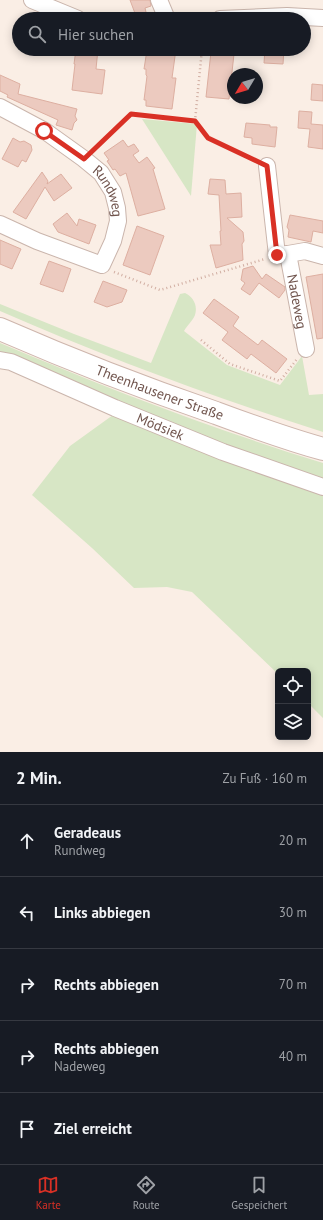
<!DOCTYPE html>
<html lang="de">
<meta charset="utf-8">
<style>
body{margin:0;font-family:"PT Sans",sans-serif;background:#20242c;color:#f1f3f6}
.controls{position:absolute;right:12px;bottom:12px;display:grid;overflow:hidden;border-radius:6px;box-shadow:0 2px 10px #0003}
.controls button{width:36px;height:36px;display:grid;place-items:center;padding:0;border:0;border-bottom:1px solid #363941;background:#171b24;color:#f1f3f6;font:20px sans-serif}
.compass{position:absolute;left:227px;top:68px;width:36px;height:36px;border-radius:50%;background:#171b24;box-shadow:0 2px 10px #0003;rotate:232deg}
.stop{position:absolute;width:12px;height:12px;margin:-9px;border:3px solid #d93025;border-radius:50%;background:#fff}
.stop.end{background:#d93025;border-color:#fff;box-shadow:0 1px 4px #0008}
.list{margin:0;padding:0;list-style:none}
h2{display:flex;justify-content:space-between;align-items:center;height:52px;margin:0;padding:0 16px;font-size:17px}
h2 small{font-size:13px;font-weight:400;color:#9ea1a6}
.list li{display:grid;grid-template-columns:26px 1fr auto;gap:12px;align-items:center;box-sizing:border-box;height:72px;padding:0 16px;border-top:1px solid #363941}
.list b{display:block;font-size:15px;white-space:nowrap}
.list p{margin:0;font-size:13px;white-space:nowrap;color:#9ea1a6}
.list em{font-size:13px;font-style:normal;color:#9ea1a6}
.icon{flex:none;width:22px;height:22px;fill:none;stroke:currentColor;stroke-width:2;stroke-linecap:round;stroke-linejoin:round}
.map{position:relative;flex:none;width:323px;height:752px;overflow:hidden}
.search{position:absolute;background:#171b24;box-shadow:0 2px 10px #0003;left:12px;right:12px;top:12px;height:44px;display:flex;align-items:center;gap:10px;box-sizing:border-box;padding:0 14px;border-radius:22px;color:#9ea1a6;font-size:15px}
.sheet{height:412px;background:#171b24}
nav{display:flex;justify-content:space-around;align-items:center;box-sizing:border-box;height:56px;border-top:1px solid #363941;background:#171b24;font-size:11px;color:#9ea1a6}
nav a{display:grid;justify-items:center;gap:2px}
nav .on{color:#d93025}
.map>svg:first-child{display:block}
.green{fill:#d7e6c5}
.building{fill:#eccabf;stroke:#ddafa1}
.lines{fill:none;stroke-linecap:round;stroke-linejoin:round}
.street-casing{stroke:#cab5ac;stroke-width:18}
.secondary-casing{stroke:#ceb6ad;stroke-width:24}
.path{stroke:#d1aea2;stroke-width:2.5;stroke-dasharray:1 3;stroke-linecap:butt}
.street{stroke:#fff;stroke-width:16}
.secondary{stroke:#fff;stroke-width:22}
.route{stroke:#d93025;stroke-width:5}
.labels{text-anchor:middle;stroke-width:3;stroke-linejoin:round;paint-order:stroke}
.street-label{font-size:14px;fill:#70544d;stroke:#fdf3ea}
</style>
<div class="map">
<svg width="323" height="752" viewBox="0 0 323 752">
<rect width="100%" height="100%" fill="#faeee5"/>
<g class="green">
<polygon points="142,119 197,124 191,196"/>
<path d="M185,293C193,297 198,305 195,315C193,320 187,326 184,331L227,365L280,385L302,356L309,395L323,394V432C213,397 105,357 0,311V304L74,334L151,363L180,294Z"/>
<path d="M0,343C106,388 213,429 323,463V481L244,453L14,358L0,352Z"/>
<polygon points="113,415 221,459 323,495 323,718 308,703 308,671 278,671 278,674 192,592 167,587 134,588 92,548 32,495 70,446"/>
</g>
<g class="building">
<polygon points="130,0 150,0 151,6 145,8 146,12 136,16"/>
<polygon points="76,49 98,49 96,69 105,70 102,94 72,90 75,64 74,64"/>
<polygon points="149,49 176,49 172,78 176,78 172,109 146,106 146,100 144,100 147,76 146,75 146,69 144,69 147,50 149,50"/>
<polygon points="265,49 284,49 283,64 264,63"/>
<polygon points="211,52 234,54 229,99 206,97"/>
<polygon points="0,75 20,84 18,94 77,109 75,116 77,120 74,123 72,130 56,125 58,120 7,97 8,95 0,91"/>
<polygon points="312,84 323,85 323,101 311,100"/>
<polygon points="299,111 312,112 311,124 323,125 323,149 308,147 310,129 298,128"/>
<polygon points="246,123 270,125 270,127 277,127 275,147 252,144 252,138 244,137"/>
<polygon points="13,138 20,142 24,141 31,145 32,150 26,162 22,160 18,167 2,159"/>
<polygon points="123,140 128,147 134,144 139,151 133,155 139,163 147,157 155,168 153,169 165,209 138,216 126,173 120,176 115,169 113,170 107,161 109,160 104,153"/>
<polygon points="42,172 48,181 47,184 61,174 72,188 54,201 45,187 26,219 13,212"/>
<polygon points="210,179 225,180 226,194 241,193 242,217 227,218 243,232 244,241 242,244 243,260 216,268 210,245 221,245 220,231 221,231 219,195 208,194"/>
<polygon points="67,213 77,226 79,219 96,225 89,244 58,232 53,224"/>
<polygon points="290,215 323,221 323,233 313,231 311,242 288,237 289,230 287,227"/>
<polygon points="137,226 164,236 150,275 123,265"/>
<polygon points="0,240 21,249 12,269 0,264"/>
<polygon points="49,261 71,269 63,292 40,284"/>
<polygon points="253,266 262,279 266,274 285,287 285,290 279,298 259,283 250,295 241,289 245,283 241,280 243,269"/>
<polygon points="323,274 323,338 317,339 306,277"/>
<polygon points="103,281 127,290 122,302 107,307 94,302"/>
<polygon points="214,299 239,317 233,326 258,345 262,340 287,359 276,373 251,354 247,359 222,340 228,332 203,313"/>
</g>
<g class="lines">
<defs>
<g id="street">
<polyline points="32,0 78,19"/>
<polyline points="159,0 167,19"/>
<polyline points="220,19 287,16 323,18"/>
<path id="s1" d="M0,107L45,131L84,159L101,173L113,192L117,208L118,221L113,241L102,265L37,241L0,224"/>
<path id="s2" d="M267,166L277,255L288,254L306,349"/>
<polyline points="288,254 305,251 323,256"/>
<path id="s3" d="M0,360L11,362L115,408L223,452L323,487"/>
</g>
<g id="secondary">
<path id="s4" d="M0,329C71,360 143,388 216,413C251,426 287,439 323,449"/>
</g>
</defs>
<use href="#street" class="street-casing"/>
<use href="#secondary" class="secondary-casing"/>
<g class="path">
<polyline points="195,121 208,138 255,161"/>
<polyline points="94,150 131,114 195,121 202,49"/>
<polyline points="114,272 160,290 265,259"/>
<polyline points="201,340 230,364 280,381 297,359"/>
</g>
<use href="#street" class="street"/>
<use href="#secondary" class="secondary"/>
</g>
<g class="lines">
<polyline class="route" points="44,131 84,159 131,114 195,121 208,138 267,166 277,255"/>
</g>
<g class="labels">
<g class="street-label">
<text dy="5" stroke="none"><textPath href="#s1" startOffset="141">Rundweg</textPath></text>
<text dy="5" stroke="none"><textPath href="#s2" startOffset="149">Nadeweg</textPath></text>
<text dy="5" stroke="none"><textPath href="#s4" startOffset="172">Theenhausener Straße</textPath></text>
<text dy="5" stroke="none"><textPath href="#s3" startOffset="174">Mödsiek</textPath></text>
</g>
</g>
</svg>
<div class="controls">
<button><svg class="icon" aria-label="locate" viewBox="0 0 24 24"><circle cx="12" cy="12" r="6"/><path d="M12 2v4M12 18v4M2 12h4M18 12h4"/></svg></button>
<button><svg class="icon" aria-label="layers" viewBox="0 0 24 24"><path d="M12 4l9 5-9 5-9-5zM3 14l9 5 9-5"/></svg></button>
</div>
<svg class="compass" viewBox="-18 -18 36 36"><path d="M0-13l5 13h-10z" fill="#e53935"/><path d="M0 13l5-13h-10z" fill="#9ea1a6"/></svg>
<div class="stop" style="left:44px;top:131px"></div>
<div class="stop end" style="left:277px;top:255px"></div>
<div class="search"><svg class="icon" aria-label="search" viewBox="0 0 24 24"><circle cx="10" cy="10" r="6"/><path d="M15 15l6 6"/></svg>Hier suchen</div>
</div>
<section class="sheet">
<h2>2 Min.<small>Zu Fuß · 160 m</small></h2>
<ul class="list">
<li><svg class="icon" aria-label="ahead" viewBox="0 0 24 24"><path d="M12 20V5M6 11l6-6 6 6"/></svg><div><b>Geradeaus</b><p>Rundweg</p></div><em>20 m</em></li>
<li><svg class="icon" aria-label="left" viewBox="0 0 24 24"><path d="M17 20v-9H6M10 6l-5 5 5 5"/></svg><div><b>Links abbiegen</b></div><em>30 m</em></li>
<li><svg class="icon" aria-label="right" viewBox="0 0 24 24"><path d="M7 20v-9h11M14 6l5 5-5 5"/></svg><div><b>Rechts abbiegen</b></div><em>70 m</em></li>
<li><svg class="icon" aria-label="right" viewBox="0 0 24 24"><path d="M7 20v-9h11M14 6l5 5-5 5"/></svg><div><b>Rechts abbiegen</b><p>Nadeweg</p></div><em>40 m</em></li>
<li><svg class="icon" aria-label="arrive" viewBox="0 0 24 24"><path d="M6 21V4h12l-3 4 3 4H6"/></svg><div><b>Ziel erreicht</b></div></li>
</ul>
</section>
<nav>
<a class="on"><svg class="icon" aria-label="map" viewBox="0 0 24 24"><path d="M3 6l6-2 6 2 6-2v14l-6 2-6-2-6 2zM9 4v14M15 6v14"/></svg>Karte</a>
<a><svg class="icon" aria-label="directions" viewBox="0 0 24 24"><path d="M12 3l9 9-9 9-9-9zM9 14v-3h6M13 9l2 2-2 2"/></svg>Route</a>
<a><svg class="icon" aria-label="saved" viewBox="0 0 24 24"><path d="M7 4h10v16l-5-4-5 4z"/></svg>Gespeichert</a>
</nav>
